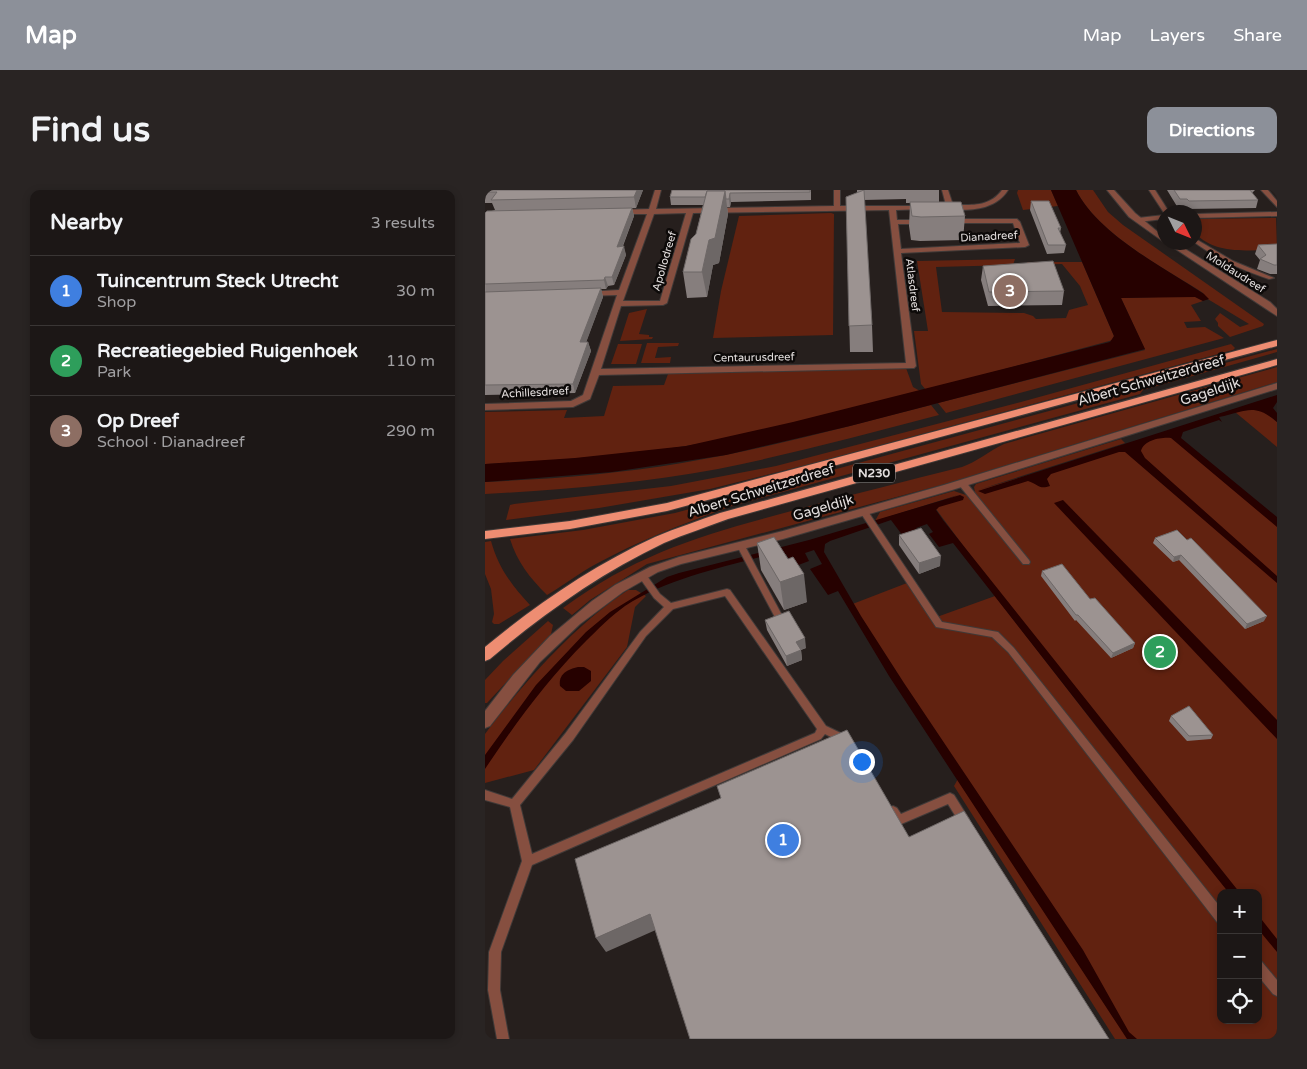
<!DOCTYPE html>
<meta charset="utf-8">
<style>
body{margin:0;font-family:"Varela Round",sans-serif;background:#292423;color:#f1f3f6}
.controls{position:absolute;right:15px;bottom:15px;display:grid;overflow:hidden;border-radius:10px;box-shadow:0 2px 8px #0003}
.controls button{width:45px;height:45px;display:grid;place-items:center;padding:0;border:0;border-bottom:1px solid #3a3635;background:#1c1716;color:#f1f3f6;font:25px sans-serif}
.compass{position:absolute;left:672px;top:15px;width:45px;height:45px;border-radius:50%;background:#1c1716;box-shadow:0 2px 8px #0003;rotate:133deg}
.you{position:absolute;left:376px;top:571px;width:18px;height:18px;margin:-12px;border:4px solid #fff;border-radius:50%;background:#1a73e8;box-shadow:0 0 0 8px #1a73e833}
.badge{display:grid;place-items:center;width:32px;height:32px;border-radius:50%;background:#8c9099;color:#fff;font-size:16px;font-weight:700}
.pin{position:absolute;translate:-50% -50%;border:2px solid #fff;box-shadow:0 1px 5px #0006}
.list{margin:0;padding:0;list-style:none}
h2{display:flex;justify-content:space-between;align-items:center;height:65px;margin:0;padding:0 20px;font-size:21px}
h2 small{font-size:16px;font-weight:400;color:#a09fa1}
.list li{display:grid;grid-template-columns:32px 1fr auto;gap:15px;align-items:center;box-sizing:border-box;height:70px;padding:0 20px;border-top:1px solid #3a3635}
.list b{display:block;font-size:19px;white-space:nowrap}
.list p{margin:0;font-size:16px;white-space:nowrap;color:#a09fa1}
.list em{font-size:16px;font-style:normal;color:#a09fa1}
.icon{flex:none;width:28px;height:28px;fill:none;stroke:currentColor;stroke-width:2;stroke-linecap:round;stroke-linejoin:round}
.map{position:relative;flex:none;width:792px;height:849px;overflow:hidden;border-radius:10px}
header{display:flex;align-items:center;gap:30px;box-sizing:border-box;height:70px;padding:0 25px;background:#8c9099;color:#fff}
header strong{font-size:24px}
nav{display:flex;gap:28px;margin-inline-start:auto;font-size:18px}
.intro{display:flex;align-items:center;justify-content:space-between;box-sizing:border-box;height:120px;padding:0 30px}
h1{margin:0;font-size:35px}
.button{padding:12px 22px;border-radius:10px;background:#8c9099;color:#fff;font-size:18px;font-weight:700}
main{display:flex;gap:30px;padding:0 30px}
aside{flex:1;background:#1c1716;border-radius:10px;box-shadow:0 2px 8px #0003}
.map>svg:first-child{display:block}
.green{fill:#612210;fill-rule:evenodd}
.water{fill:#260100}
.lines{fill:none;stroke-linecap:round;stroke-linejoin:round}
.service-casing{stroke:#403a38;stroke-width:2}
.minor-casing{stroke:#403a38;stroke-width:2}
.tertiary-casing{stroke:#403a38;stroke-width:2}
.trunk-casing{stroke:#403a38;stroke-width:2}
.service{fill:#864f40;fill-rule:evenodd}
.minor{fill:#864f40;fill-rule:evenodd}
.tertiary{fill:#864f40;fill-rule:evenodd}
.trunk{fill:#ee8d72;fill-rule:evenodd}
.wall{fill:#867e7d}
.shaded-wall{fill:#6d6766}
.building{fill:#9c9391;stroke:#6d6766}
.labels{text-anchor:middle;stroke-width:5;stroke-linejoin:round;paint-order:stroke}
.far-street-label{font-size:11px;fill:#e3dedd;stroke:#0d0a09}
.shield{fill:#0d0a09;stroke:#a39e9d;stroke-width:1}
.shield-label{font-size:12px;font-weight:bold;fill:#e3dedd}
.street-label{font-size:14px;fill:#e3dedd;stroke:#0d0a09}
</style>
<header>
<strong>Map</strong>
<nav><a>Map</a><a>Layers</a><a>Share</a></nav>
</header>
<div class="intro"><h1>Find us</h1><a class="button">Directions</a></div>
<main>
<aside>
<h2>Nearby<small>3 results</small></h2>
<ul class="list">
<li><span class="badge" style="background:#3f7fe0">1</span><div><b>Tuincentrum Steck Utrecht</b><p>Shop</p></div><em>30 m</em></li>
<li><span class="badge" style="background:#2e9e5b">2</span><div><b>Recreatiegebied Ruigenhoek</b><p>Park</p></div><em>110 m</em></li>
<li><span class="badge" style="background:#8d6e63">3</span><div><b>Op Dreef</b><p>School · Dianadreef</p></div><em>290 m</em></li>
</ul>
</aside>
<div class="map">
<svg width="792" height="849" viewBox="0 0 792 849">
<rect width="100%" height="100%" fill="#261f1d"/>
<g class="green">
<polygon points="533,0 566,0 573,16 538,20 532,3"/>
<path d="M591,0H608L623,22L638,35L779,134L778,136L745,147L733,136V133L730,129L735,123L755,137L764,134L721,108L718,103C678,77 613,44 591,0Z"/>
<polygon points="346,23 349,24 348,145 228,148 236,101 254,26"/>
<path d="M791,28L792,60C764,60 730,65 710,43V29Z"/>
<polygon points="530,69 528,75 451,77 457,122 539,123 548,126 551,129 581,128 584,120 603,115 595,96 577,74 538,75 543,74 542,72 597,72 629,146 628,150 441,200 436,194 429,141 443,141 432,71"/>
<polygon points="709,106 718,111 706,115 716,131 699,132 702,138 720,137 739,148 461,223 453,213 660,160 636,108"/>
<polygon points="162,119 154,144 164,145 164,147 168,147 167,149 135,151 144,123"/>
<polygon points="162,153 194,153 193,156 173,157 170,168 186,167 185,173 156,173"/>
<polygon points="133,154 157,154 151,174 126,174"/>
<polygon points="746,154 750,158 748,160 329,273 225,299 114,318 21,330 25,315 29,314 186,296 291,276 536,212"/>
<path d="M792,159V162L658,200L655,204L247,316C200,333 155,350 111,374C94,383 79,395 62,405C45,388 32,372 25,349L98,340L190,323Z"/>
<path d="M792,177V192L460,294L162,374L105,410L87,425L78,418C155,361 224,343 314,319C368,304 422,291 477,277C492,272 504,261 519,254Z"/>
<path d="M421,178L428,197L435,201C357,220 280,243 201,256C135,266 67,271 0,274V222L82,220L79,228L119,226L128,196L179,195L183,184Z"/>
<path d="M446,215L454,225C381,244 308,264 233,279C156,293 78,300 0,304V292C66,289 132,284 197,273C281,259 364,236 446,215Z"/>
<polygon points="769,219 780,222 792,232 792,257 750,222"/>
<path d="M685,243L792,332V849H630L469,596L474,587L365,415L422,393L449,428L510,406L631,562L448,315L473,305L390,331L395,322L469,301L481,305L490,302L489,297L491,294L636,249L640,253L493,300ZM736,703H773V830H736Z"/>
<path d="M6,351C13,377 27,396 45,415L14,434H9L7,432L9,424L6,399L0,384V352Z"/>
<path d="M143,400H151L161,406L150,417L142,457L49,580L0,593V544C38,493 90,435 143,400Z"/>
<polygon points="63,431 68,435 66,444 2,513 0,513 0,490 18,471"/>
</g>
<g class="water">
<path d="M566,0H591C613,44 678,77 719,104L724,109L718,111L710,107L636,108L660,159L365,236L241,265L127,282L0,292V274L90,268L201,256L308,232L625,152L629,146Z"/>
<path d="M792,205V212L788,218L792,223V232C769,212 760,222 734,227L737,232L734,230L698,242L696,248L792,327V337L686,248C676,247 659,250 656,261L660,268L792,386V393L640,262H634L566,284L562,289L565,296C554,300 553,294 543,291L500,304L493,301Z"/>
<path d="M475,305L479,307L478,310L454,317L451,320L458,330L755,703H744L655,592L468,353L454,357L444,344L448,342L442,334L431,338L433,342L418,346L406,330L345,351L340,354L339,362L376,426L419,493L598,760L644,842L652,849H642L404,486L353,401L343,405L325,379L337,374L329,360L320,363L324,371L308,377L301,364L278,371L275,367C230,379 180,390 140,416C126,426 113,439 101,451C62,490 30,534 0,579V565L51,495L101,442L125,422L182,387L194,383L324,350Z"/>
<polygon points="578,310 792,530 792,549 569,313"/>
<path d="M93,477H99L106,481V491L94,501H81L75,496C73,484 83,479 93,477Z"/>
<polygon points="773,725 792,749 792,762 773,739"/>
</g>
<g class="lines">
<defs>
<g id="service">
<path d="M709,48L748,71L789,88L784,89C757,80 732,69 709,52Z"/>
<polygon points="474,291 480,291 544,370 545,372 544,374 538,374 474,295 473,293"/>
<polygon points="379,319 382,320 457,432 513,442 529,458 736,718 736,734 732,732 523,462 507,447 451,437 375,322"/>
<polygon points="256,353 260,356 299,429 298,431 292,431 252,356"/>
<path d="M157,382L160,383L175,404L186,413L242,399L245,400L341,536L364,547L365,550L364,553L360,554L340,544L336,549L47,675L16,762L15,800L24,849H12L3,800L4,762L37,671L25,617L0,610V600L27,609L80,544L155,442L179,417L169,408L154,387L153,385ZM240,406L332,539L330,543L47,664L35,615L88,550L161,446L188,419Z"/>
<polygon points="465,603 469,605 484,629 485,632 484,635 480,637 476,635 463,614 414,635 410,633 403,621 404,618 408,616 412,618 416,624"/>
<polygon points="773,770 777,772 792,790 792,806 788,804 773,786"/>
</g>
<g id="minor">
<path d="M170,0H176L171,19L349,16V0H355V16H442L444,17L440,19L411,20L412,30H441L445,32L441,34H413L416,59L535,53L528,33H460V29H532L535,32L544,55L540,57L416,63L431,176L429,178L114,185L105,209L88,217L0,220V214L86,211L98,205L132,105L100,106L96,104L100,102L134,100L162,24H132L128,22L132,20L164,19ZM404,20L421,173L116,179L136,116L178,115L182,113L208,23ZM201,23L175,111H138L169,24Z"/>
<path d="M457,0H463L468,15C486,15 505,17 517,0H523C510,21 481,22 458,18V16L461,15Z"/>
<polygon points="664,0 670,0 684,22 679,23"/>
<polygon points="776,0 783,0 792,11 792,17"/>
<polygon points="792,22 792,26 709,28 709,24"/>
<polygon points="679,25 679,29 653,32 649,30 653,28"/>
<polygon points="792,193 792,199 467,300 298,349 196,374 173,382 138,402 95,434 55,472 5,536 0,538 0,521 28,485 65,446 107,411 130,395 165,377 194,367 298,341 459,295"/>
</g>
<g id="tertiary">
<polygon points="622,0 629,0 650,23 679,47 679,52 644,27"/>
<polygon points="680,52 689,52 785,112 792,119 792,126"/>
</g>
<g id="trunk">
<polygon points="792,150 792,156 182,321 85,339 0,349 0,341 85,331 182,313"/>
<path d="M792,169V175L243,329C222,337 200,344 179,353C116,383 58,424 5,469L0,471V457C52,414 109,375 170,347C191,338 213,331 235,323Z"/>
</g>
</defs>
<use href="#service" class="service-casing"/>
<use href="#minor" class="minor-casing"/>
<use href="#tertiary" class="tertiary-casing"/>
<use href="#trunk" class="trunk-casing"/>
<use href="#service" class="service"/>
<use href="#minor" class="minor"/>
<use href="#tertiary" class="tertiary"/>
<use href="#trunk" class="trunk"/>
</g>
<g class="wall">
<polygon points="0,0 158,0 151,18 147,18 149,26 138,56 141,65 129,95 123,96 121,99 116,99 118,107 101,152 103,152 106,161 90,203 0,205 0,23 10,20 7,13 0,13"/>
<polygon points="187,0 326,0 326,10 246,12 245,17 242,17 243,24 234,73 228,75 222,107 202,108 198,82 211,44 218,15 186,15 185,7"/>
<polygon points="372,0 454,0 454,12 480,26 478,50 435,51 426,50 424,36 425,13 421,13 421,9 379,10 387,135 388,162 365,162 361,7 372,3"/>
<polygon points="682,0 770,0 767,3 773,10 771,18 701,19 700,17 693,18"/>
<polygon points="546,11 576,38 575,43 581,55 579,63 562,64 545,20"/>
<polygon points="792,54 792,84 785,84 772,79 775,70 770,64 773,55"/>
<polygon points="498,76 579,101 577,115 503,116 496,90"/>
<polygon points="692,340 779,431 760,439 694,370 688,372 668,353 670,348"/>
<polygon points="414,345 455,376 434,384 414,355"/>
<polygon points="272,353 322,412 299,420 276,380"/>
<polygon points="557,381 605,409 650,453 648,458 626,468 591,430 590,431 556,386"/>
<polygon points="280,430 321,458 316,460 317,470 302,476 282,440"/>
<polygon points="686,526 728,545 726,549 702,551 684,531"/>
</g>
<g class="shaded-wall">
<polygon points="152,0 158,0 151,18 149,7"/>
<polygon points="240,1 243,24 234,73 228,75 222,107 217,82 224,50"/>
<polygon points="245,3 246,12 245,17 244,9"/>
<polygon points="147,18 149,26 134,65 132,57"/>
<polygon points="139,56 141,65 129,95 127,87"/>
<polygon points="120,87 123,96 121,99 119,90"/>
<polygon points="116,98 118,107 98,161 95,152"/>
<polygon points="103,152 106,161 90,203 88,194"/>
<polygon points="696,365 694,370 688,372 689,367"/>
<polygon points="456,366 455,376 434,384 434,373"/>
<polygon points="319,384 322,412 299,420 295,392"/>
<polygon points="782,426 779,431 760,439 762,434"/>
<polygon points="320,448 321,458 312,461 311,452"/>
<polygon points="650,453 648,458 626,468 628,463"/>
<polygon points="316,460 317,470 302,476 301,466"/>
<polygon points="165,724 173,739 121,762 111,748"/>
</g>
<g class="building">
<polygon points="0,0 152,0 149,7 6,10 12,2 0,2"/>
<polygon points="187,0 325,0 325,2 245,3 244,9 241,9 240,1 222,1 220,7 185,7"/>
<polygon points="379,0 387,135 364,136 361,7"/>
<polygon points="689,0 765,0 773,10 704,11 702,9 695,9"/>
<polygon points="222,1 240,1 230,48 224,50 217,82 198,82 206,49 211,44"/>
<polygon points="546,11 564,11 576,38 573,38 581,55 563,55"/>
<polygon points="425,12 476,12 480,26 436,27 427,26"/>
<polygon points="147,18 132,57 139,56 127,87 120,87 119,90 0,94 0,23 2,21"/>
<polygon points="792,54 792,75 789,75 775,69 781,65 773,55"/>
<polygon points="568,71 579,101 504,102 498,76"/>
<polygon points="116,98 95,152 103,152 88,194 0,195 0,102"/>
<polygon points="436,338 456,366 434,373 414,345"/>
<polygon points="692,340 702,350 706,348 782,426 762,434 696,365 689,367 670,348"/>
<polygon points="289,347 303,369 308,367 319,384 295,392 272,353"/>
<polygon points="577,374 605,409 610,408 650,453 628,463 593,425 591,425 557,381"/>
<polygon points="304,421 320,448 311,452 316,460 301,466 280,430"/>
<polygon points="704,516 728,545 704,546 686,526"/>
<polygon points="362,540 424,647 479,621 624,849 205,849 165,724 111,748 90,669 236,608 232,596"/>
</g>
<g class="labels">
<g class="far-street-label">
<text transform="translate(504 46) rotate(-3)" y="4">Dianadreef</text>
<text transform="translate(179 71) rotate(-74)" y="4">Apollodreef</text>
<text transform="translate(751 82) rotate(32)" y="4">Moldaudreef</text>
<text transform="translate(428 95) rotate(83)" y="4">Atlasdreef</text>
<text transform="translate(269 167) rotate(-1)" y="4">Centaurusdreef</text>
<text transform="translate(50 202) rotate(-3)" y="4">Achillesdreef</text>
</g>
<rect class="shield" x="368" y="273.5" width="42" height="19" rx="4"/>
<g class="shield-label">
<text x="389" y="287">N230</text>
</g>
<g class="street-label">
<text transform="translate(666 190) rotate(-16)" y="5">Albert Schweitzerdreef</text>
<text transform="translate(725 201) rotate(-18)" y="5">Gageldijk</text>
<text transform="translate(276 300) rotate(-17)" y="5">Albert Schweitzerdreef</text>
<text transform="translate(338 317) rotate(-16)" y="5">Gageldijk</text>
</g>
</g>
</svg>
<div class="controls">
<button>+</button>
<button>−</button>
<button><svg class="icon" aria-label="locate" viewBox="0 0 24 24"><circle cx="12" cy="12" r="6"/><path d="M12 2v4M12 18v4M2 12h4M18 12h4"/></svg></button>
</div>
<svg class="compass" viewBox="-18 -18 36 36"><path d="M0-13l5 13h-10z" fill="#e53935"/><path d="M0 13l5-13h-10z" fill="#a09fa1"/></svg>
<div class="you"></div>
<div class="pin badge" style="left:298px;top:650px;background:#3f7fe0">1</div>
<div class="pin badge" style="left:675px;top:462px;background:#2e9e5b">2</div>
<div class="pin badge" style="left:525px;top:101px;background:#8d6e63">3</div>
</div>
</main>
